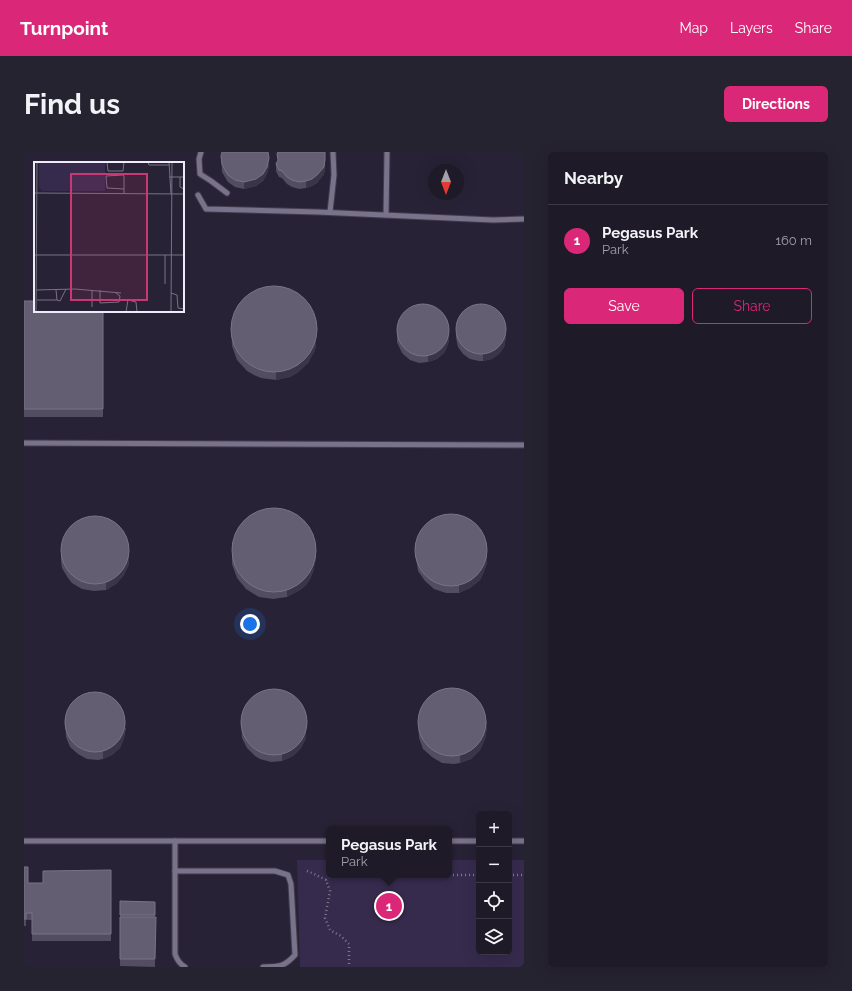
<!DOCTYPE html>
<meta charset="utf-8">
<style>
body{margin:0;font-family:Raleway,sans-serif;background:#262330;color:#f1f3f6}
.controls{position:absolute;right:12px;bottom:12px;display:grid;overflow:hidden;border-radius:6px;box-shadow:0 4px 16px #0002}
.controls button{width:36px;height:36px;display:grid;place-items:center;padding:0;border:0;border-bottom:1px solid #3c3845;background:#1e1a28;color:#f1f3f6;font:20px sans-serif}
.compass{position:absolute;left:404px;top:12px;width:36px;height:36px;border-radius:50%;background:#1e1a28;box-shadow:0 4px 16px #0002;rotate:180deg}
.you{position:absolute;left:226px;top:472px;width:14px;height:14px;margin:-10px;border:3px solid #fff;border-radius:50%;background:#1a73e8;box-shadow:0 0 0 6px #1a73e833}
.badge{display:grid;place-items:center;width:26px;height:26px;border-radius:50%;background:#db2777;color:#fff;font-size:13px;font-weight:700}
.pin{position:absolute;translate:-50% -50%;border:2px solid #fff;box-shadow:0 1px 4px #0006}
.popup{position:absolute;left:302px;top:674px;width:126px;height:52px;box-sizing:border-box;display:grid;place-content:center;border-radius:6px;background:#1e1a28;filter:drop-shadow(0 1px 3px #0005);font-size:13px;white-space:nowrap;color:#a1a1a8}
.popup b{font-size:15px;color:#f1f3f6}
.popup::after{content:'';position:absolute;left:50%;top:100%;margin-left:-8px;border:8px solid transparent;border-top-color:#1e1a28}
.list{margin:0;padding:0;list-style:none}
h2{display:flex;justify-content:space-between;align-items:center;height:52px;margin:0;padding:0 16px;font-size:17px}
h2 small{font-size:13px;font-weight:400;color:#a1a1a8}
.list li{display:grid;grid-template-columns:26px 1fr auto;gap:12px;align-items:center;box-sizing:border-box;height:72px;padding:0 16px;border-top:1px solid #3c3845}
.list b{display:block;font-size:15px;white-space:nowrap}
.list p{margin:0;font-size:13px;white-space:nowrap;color:#a1a1a8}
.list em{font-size:13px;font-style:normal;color:#a1a1a8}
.actions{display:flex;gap:8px;padding:12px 16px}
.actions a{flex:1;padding:9px 0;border:1px solid #db2777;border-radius:6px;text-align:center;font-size:14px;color:#db2777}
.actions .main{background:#db2777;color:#fff}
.icon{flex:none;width:22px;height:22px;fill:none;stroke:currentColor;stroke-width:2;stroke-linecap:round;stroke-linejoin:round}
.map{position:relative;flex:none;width:500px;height:815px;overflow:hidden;border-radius:6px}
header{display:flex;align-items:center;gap:24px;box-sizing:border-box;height:56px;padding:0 20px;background:#db2777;color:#fff}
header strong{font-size:19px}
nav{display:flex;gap:22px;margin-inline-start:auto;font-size:14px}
.intro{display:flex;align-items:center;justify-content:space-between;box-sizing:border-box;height:96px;padding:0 24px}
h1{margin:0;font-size:28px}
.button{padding:10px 18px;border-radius:6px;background:#db2777;color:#fff;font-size:14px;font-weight:700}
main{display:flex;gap:24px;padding:0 24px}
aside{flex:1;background:#1e1a28;border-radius:6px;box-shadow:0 4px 16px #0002}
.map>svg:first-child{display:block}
.green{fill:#362b4d}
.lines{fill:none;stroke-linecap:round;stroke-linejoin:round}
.lane-casing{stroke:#423c4d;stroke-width:7}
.path{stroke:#7e798b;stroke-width:2.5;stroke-dasharray:1 3;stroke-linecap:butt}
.lane{stroke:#78728a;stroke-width:5}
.wall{fill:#524d61}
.shaded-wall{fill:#3a3549}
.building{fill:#635e72;stroke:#797487}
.inset-road{fill:none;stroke:#787284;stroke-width:1}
.view{fill:#c93873;fill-opacity:0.15;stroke:#c93873;stroke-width:2}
.inset-edge{fill:none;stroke:#efebf9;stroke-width:2}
</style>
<header>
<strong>Turnpoint</strong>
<nav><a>Map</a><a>Layers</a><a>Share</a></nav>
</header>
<div class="intro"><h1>Find us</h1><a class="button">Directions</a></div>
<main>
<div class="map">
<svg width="500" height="815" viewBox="0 0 500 815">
<rect width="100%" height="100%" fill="#282236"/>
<polygon class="green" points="273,708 305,708 305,723 425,723 425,708 455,708 455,800 485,800 485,708 500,708 500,815 276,815"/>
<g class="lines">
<defs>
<g id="lane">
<polyline points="177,0 175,7 176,22 187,29 203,41"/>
<polyline points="174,43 182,57 294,60 469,68 500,67"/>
<polyline points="306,60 310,23 309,0"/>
<polyline points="362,63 363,0"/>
<polyline points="0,291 500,293"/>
<polyline points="0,689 305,689"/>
<path d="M151,689V802C153,808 156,812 161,815"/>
<polyline points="425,689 455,689"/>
<polyline points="485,689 500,689"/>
<path d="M151,719H251L264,723L267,732L271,803C260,815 255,815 239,815"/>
</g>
</defs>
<use href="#lane" class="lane-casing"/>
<g class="path">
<polyline points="283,719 290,722 302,728 306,739 301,766 306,778 317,784 325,792 325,815"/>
<polyline points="425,723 455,723"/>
<polyline points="485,723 500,723"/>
<polyline points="302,728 306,723"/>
</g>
<use href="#lane" class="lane"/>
</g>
<g class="wall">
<polygon points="197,4 245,14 243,22 239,29 232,34 220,37 211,35 204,30 202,27 198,20"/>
<polygon points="252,12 301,15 300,22 293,31 288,34 282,36 275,37 268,35 263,32 258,26 255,25 252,19"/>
<polygon points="0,149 79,159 79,265 0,265"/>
<polygon points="207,172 292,191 291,198 284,211 273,221 266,225 252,228 237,226 230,223 223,219 213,208 208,194"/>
<polygon points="373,174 425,189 422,197 420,201 413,207 404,210 395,211 386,208 379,202 377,199 373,190"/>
<polygon points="432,175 482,186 480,195 475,202 468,207 459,209 455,209 446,207 439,202 434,195 432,186"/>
<polygon points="208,390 292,406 289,420 286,427 282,433 276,438 263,445 249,447 235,445 222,437 213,426 208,412"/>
<polygon points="392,399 463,411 459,422 456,428 446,436 435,441 422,441 410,437 401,429 394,419 392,406"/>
<polygon points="37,402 105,406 105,412 100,423 92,432 82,438 70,439 58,437 48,431 44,426 38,416 37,410"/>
<polygon points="41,567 102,576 100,586 96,596 88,603 79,607 74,608 63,607 54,602 46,595 42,585"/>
<polygon points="217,567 282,574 282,586 277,596 269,604 258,609 247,610 236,607 231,604 223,596 218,586"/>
<polygon points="394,572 463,575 461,587 456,598 447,607 436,611 430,612 418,611 408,605 399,597 395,586"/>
<polygon points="0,715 4,731 19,731 87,718 87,789 8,789 8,768 2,768 2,774 0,774"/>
<polygon points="96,749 131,750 131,815 96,814"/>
</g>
<g class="shaded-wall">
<polygon points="245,6 245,14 243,22 239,29 232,34 220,37 220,30"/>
<polygon points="301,8 301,15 300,22 293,31 288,34 282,36 282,29"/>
<polygon points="482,179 482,186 480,195 475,202 468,207 459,209 459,202"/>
<polygon points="425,181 425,189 422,197 420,201 413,207 404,210 404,203"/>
<polygon points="292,183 292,191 291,198 284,211 273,221 266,225 252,228 252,220"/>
<polygon points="105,399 105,412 100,423 92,432 82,438 82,430"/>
<polygon points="292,399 292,406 289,420 286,427 282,433 276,438 263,445 263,438"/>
<polygon points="463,403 463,411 459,422 456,428 446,436 435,441 435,433"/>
<polygon points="282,567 282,586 277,596 269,604 258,609 258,602"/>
<polygon points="102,568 100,586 96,596 88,603 79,607 79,600"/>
<polygon points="463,568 463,575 461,587 456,598 447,607 436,611 436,604"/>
</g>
<g class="building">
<polygon points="198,0 244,0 245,6 243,15 239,22 232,27 220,30 211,28 204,23 202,20 198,12 197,4"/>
<polygon points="254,0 301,0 301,8 300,15 293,23 288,27 282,29 275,30 268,28 263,25 258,19 255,18 252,12 254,8 253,2"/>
<circle cx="250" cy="177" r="43"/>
<polygon points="0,149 11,149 11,159 79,159 79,257 0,257"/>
<circle cx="399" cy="178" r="26"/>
<circle cx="457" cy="177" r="25"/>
<circle cx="250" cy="398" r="42"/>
<circle cx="427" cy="398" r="36"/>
<circle cx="71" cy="398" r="34"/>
<circle cx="428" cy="570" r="34"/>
<circle cx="250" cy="570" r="33"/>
<circle cx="71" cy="570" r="30"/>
<polygon points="0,715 4,715 4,731 19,731 19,719 87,718 87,782 8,782 8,761 2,761 2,767 0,767"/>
<polygon points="96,749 131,750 131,763 96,763"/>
<polygon points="96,765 132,765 131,807 96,807"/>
</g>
<g transform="translate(10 10)">
<rect width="150" height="150" fill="#282236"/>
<path d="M5,0H71V29H8L5,25Z" fill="#362b4d"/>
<path class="inset-road" d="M73,0L74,9H89L90,0M114,0L115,3H136M135,0L137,32M135,15H150M146,15V25L150,27M90,27L73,26L72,14L89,13L90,14V32M0,31L150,32M0,93H150M131,93V122M2,128L41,127L87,131M22,128L23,138L26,139L32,127M66,128V141L85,140L86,134L82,131M137,131L143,133L144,146L150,147M3,138H23M58,145V128M2,150L3,0M92,150L94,138L102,140L103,150M137,150L138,0"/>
<path class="view" d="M37,12H113V138H37Z"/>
<rect width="150" height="150" class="inset-edge"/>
</g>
</svg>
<div class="controls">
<button>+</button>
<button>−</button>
<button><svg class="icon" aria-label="locate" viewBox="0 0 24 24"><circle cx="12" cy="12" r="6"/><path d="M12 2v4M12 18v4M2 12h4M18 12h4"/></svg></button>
<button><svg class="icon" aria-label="layers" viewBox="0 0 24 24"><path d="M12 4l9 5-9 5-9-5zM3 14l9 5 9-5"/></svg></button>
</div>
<svg class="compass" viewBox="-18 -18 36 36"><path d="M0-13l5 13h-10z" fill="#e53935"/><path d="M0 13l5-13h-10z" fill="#a1a1a8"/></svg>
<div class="you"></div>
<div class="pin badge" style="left:365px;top:754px">1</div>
<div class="popup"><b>Pegasus Park</b>Park</div>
</div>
<aside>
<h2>Nearby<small></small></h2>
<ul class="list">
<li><span class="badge">1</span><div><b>Pegasus Park</b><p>Park</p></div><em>160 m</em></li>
</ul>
<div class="actions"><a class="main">Save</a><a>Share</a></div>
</aside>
</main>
